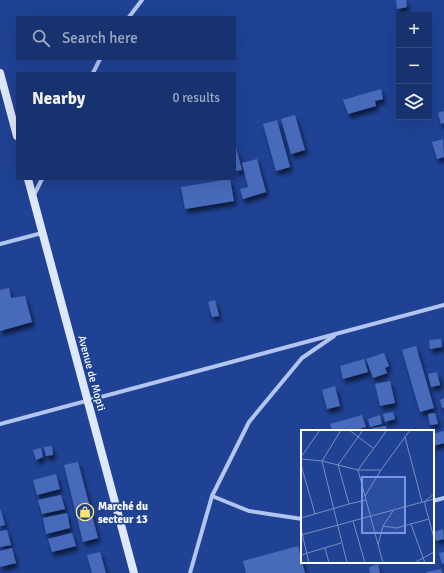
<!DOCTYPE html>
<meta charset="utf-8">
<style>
body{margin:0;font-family:Signika,sans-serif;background:#203a74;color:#f1f3f6}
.controls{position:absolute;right:12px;top:12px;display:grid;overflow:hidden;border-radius:0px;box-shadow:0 4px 16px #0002}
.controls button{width:36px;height:36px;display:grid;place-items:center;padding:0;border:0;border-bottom:1px solid #364d82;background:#17326f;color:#f1f3f6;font:20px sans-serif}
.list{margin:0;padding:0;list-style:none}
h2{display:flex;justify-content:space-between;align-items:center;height:52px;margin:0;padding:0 16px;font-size:17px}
h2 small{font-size:13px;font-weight:400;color:#9eaac3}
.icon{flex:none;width:22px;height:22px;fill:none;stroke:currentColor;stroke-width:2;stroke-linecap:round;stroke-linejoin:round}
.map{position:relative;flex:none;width:444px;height:573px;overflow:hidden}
.search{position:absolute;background:#17326f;box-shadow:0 4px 16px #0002;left:16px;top:16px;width:220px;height:44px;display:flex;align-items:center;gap:10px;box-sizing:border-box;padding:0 14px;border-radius:0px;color:#9eaac3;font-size:15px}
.panel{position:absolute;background:#17326f;box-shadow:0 4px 16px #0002;left:16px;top:72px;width:220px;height:108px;border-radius:0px}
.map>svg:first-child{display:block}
.building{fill:#476bbb;filter:url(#shadow)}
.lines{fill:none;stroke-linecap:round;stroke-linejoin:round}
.street{stroke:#b2c5ee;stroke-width:4}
.secondary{stroke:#dfe7fa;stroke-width:8}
.labels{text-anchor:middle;stroke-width:3.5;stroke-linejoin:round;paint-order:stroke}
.street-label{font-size:11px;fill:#fff;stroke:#1f4294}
.poi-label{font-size:11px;font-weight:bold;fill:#fff;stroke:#1f4294;text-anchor:start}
.inset-road{fill:none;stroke:#798ebf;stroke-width:1}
.view{fill:#7795e8;fill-opacity:0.15;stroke:#7795e8;stroke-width:2}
.inset-edge{fill:none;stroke:#fff;stroke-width:2}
</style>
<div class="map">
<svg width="444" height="573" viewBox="0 0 444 573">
<defs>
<filter id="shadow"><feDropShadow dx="2.5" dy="4.5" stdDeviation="2" flood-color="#0009"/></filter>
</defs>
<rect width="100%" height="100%" fill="#1f4294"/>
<g class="building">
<polygon points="396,0 406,0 407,7 397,9"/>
<polygon points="381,89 383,99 375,101 376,106 348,114 343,100"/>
<polygon points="444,111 444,123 441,124 438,113"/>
<polygon points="295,115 305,150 291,154 281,119"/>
<polygon points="277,120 290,167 276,171 263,124"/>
<polygon points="443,139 444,157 437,159 432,142"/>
<polygon points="235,144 242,170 235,171"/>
<polygon points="257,159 266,192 243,199 240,189 248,187 242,163"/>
<polygon points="230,179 234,201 185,209 181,187"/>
<polygon points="9,288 11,298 25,296 32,322 0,331 0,290"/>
<polygon points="215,300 219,316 212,317 208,302"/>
<polygon points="441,339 442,347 430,349 429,340"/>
<polygon points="416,346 434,408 420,412 402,350"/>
<polygon points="384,353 389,366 385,368 387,373 373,378 366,359"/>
<polygon points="364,359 368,372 343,379 340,366"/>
<polygon points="437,372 440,385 431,387 428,374"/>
<polygon points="390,381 395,403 380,406 375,384"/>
<polygon points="335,386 340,406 327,409 322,390"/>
<polygon points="444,398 444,407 442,408 440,400"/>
<polygon points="393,412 395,419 385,422 383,414"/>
<polygon points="435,413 438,424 430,425 428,414"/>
<polygon points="362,415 366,427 351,431 332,431 330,424"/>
<polygon points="380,415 382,424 370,427 368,419"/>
<polygon points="386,426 387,431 372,431 372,428"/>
<polygon points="444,431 444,443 433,446 433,434"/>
<polygon points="52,446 53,455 46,456 44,447"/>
<polygon points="41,448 43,457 36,460 33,450"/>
<polygon points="78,462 98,538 83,542 64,465"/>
<polygon points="56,474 60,489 37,495 33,480"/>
<polygon points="61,495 65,509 42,514 38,500"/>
<polygon points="0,508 5,525 0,526"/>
<polygon points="67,513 70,528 46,534 43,518"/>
<polygon points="443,529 444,539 436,541 434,532"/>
<polygon points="7,530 11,545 0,547 0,531"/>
<polygon points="72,533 76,546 52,552 48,539"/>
<polygon points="298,546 305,573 246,573 243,561"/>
<polygon points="12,548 16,563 0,567 0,551"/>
<polygon points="100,552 106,573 92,573 87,555"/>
<polygon points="444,552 444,563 442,564 439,553"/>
<polygon points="378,564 380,573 370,573 369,567"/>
<polygon points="441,569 442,573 426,573 426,572"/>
</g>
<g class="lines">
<g class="street">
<polyline points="129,17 142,0"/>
<polyline points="93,73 100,59"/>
<polyline points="34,195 42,179"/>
<polyline points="0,244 42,233"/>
<polyline points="0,424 444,305"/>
<polyline points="433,501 444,498"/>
<polyline points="302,519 249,511 212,496 249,422 302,358 334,336"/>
<polyline points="190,573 212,496"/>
</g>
<g class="secondary">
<polyline points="0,73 17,136"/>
<polyline points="28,179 134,573"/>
</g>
</g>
<defs>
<symbol id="shop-ring" viewBox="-11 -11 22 22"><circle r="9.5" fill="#1f4294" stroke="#fce772" stroke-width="1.5"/><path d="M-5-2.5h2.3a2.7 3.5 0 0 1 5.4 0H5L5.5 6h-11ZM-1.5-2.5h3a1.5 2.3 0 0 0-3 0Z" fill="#fce772"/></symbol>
</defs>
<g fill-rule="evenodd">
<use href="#shop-ring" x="75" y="502" width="20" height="20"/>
</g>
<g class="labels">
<g class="street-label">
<text transform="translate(92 373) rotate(75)" y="4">Avenue de Mopti</text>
</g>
<g class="poi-label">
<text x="98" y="510">Marché du<tspan x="98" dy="13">secteur 13</tspan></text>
</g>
</g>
<g transform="translate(301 430)">
<rect width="133" height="133" fill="#1f4294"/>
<path class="inset-road" d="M40,0L21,31L46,133M48,0L72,18M62,0L37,35L48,74L65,70M104,7L121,72M0,27L19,0M0,29L21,31L57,40H80L109,0M0,35L14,84M133,64L124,71V75L133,108M64,66L80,40M92,81L82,96L95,98L128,89M0,88L48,74M52,91L64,133M110,94L124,133M0,99L8,133M0,105L133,69M77,115L82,96M24,118L28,133M0,125L40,113M82,133L57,40L86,0M113,133L133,122"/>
<path class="view" d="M61,47H104V103H61Z"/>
<rect width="133" height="133" class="inset-edge"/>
</g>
</svg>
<div class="controls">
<button>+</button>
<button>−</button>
<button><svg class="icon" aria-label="layers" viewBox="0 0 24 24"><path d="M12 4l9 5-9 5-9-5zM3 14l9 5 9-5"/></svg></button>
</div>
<div class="search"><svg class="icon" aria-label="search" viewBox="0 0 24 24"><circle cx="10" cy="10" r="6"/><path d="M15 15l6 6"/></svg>Search here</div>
<section class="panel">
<h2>Nearby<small>0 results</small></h2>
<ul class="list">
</ul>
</section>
</div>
